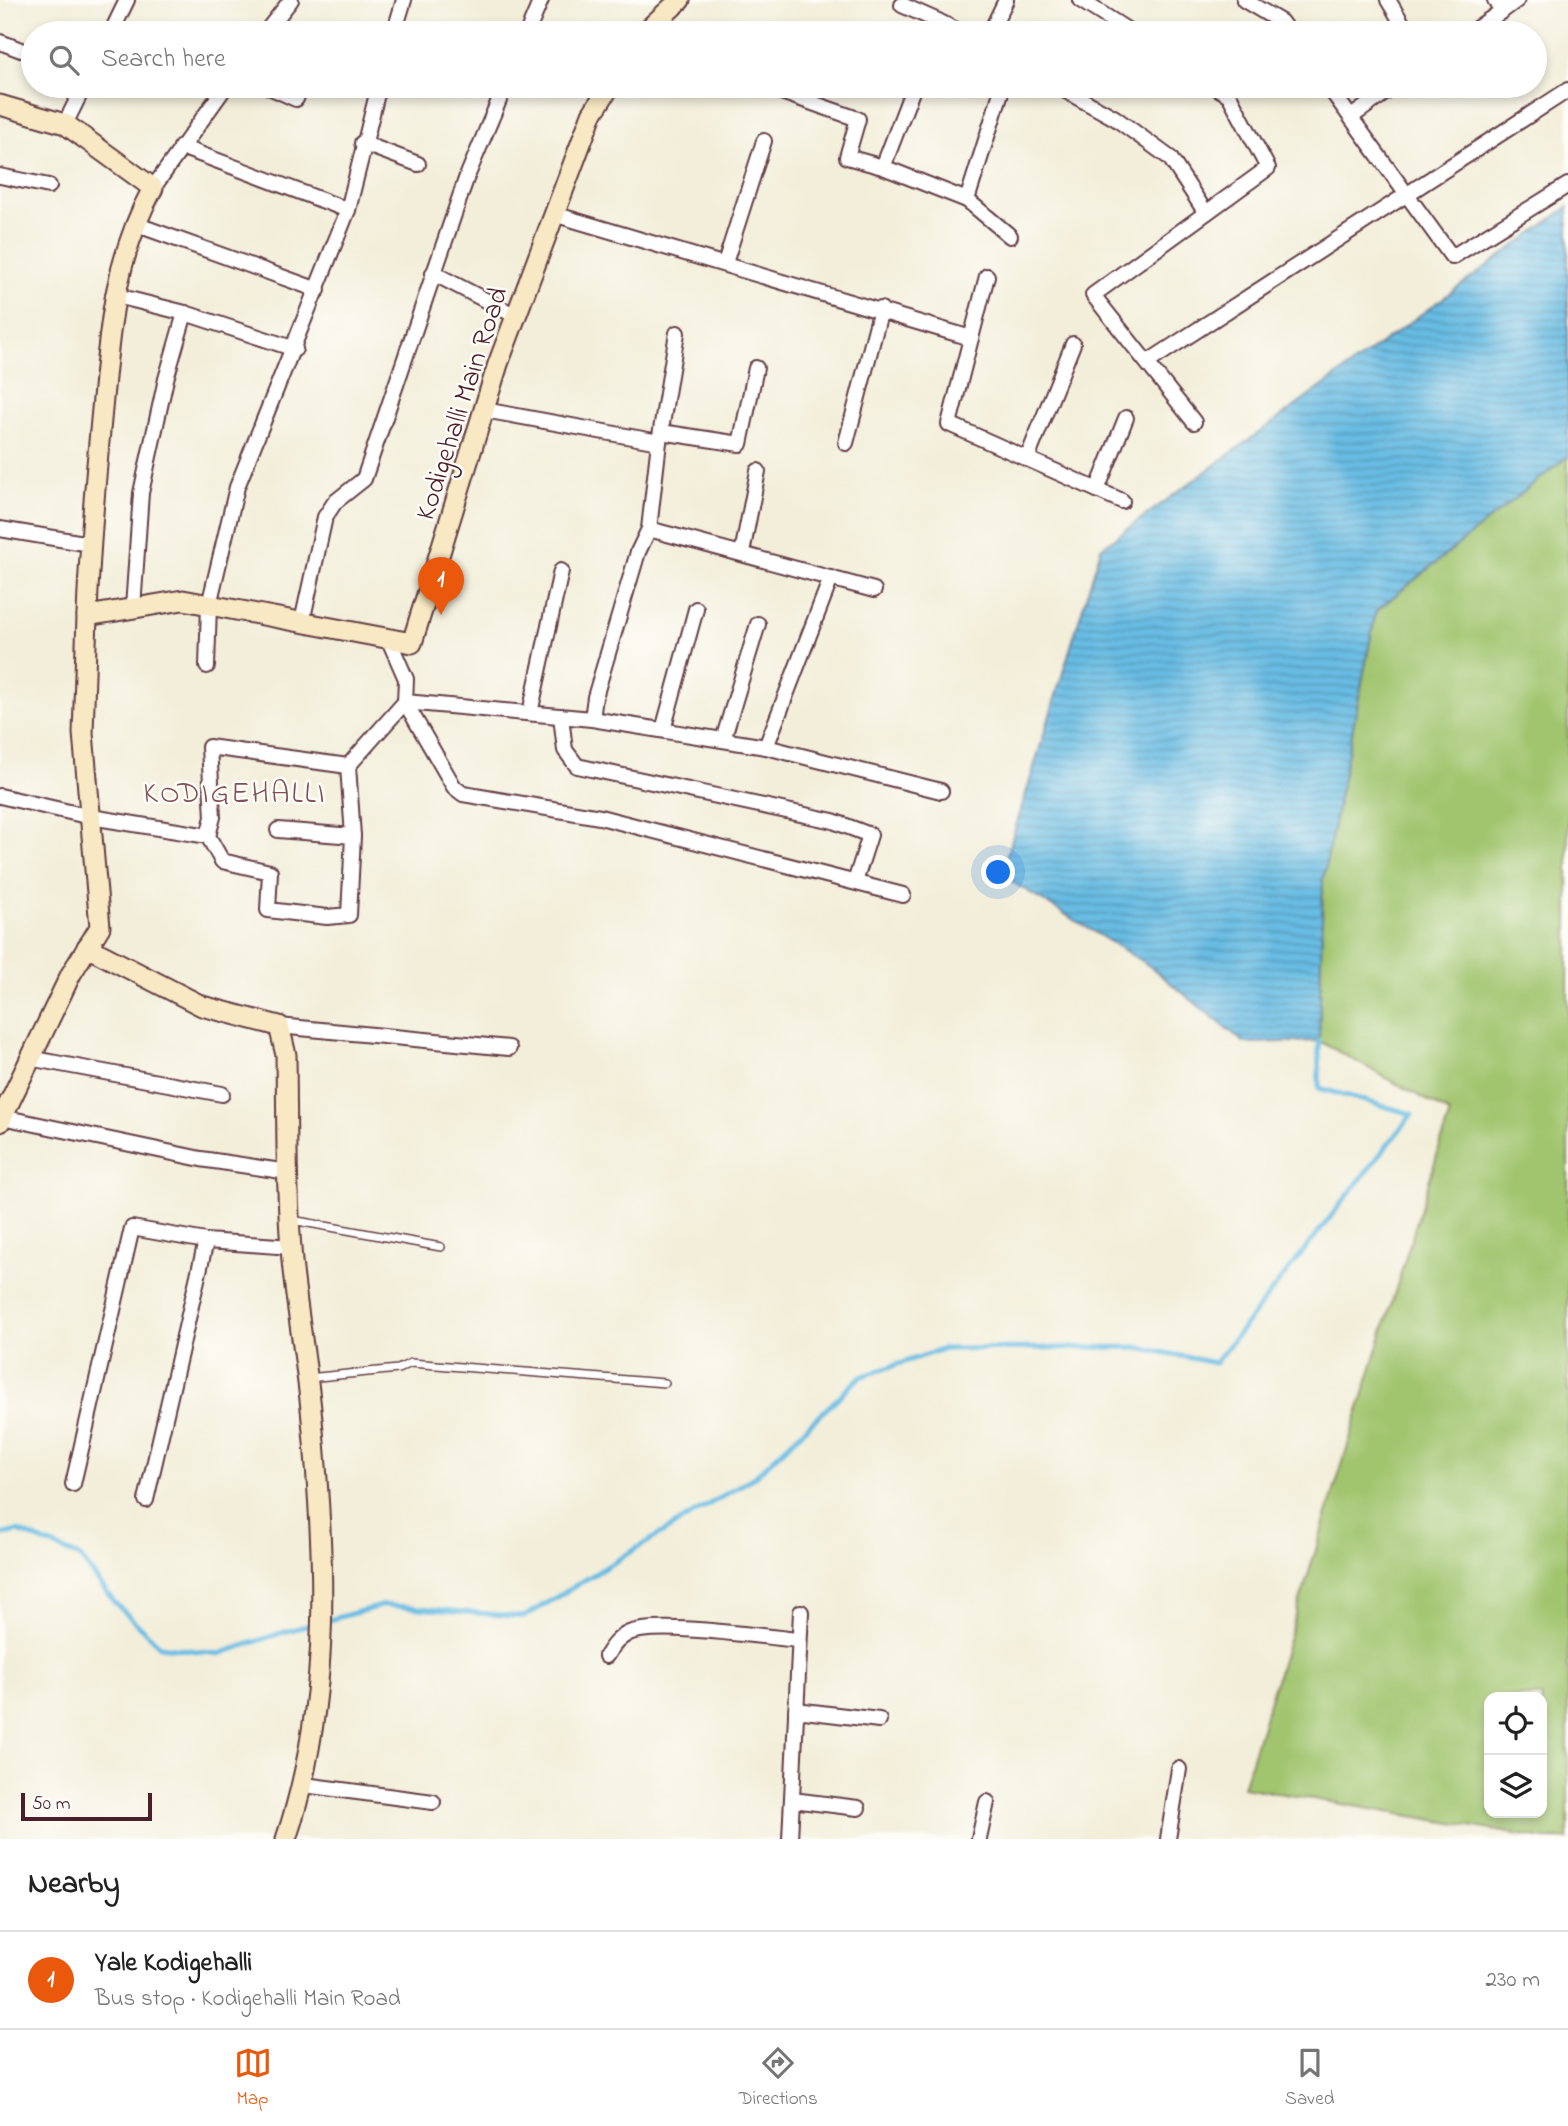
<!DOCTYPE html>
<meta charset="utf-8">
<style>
body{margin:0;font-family:"Indie Flower",sans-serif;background:#f6f6f6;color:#222}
.controls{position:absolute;right:21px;bottom:21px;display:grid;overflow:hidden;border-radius:14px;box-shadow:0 4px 10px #0003}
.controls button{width:63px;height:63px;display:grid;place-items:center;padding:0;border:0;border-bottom:2px solid #e0e0e0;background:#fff;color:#222;font:35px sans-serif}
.scale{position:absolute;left:21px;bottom:18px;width:131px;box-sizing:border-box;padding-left:7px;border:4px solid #4a1f2b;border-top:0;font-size:19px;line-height:24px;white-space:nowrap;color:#4a1f2b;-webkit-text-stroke:5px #fdfcf7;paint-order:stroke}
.you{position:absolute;left:999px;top:873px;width:24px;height:24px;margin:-18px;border:5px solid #fff;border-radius:50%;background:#1a73e8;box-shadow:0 0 0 10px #1a73e833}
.badge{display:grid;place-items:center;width:46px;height:46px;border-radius:50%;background:#ea580c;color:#fff;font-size:23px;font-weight:700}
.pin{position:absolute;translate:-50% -58px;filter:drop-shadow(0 2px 4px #0008)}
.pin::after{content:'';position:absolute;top:37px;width:24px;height:21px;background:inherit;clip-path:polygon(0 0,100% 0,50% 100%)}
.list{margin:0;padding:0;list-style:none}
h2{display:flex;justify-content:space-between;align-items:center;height:91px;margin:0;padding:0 28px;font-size:30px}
h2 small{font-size:23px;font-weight:400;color:#767676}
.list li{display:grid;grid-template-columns:46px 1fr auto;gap:21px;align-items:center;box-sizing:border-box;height:98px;padding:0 28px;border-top:2px solid #e0e0e0}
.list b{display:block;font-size:26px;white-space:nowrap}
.list p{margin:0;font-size:23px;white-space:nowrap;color:#767676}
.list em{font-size:23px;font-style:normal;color:#767676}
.icon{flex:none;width:38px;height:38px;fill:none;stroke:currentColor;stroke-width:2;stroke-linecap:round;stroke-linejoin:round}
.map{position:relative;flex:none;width:1568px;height:1839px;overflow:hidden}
.search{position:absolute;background:#fff;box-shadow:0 4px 10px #0003;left:21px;right:21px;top:21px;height:77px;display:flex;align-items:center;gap:18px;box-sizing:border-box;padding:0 24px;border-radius:38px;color:#767676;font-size:26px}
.sheet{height:189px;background:#fff}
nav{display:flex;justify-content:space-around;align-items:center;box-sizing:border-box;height:98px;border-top:2px solid #e0e0e0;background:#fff;font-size:19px;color:#767676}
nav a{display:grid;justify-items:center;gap:4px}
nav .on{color:#ea580c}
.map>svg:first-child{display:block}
.grass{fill:#a1c56e;stroke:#76724c;stroke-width:2;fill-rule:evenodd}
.water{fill:url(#water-rules);stroke:#586e87;stroke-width:2}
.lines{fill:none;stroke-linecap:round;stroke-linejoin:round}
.stream{stroke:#67bce3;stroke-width:5}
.lane-casing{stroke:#633e45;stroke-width:10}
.street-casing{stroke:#633e45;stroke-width:18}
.secondary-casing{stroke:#633e45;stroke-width:23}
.lane{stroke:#fff;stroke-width:7}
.street{stroke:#fff;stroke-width:14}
.secondary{stroke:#f8e8c3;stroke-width:19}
.labels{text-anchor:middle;stroke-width:5;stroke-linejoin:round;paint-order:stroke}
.street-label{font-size:28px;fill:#4a1f2b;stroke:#fdfcf7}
.neighbourhood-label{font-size:30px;letter-spacing:2px;fill:#805157;stroke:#fdfcf7}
</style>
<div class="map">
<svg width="1568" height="1839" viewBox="0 0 1568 1839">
<defs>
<pattern id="water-rules" width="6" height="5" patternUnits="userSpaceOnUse" patternTransform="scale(1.75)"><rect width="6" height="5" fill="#67bce3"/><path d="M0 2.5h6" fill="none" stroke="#5798b8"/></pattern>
</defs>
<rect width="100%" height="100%" fill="#fdfcf7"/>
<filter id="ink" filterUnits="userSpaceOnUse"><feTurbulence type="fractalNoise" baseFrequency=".0143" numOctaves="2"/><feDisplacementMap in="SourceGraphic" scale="14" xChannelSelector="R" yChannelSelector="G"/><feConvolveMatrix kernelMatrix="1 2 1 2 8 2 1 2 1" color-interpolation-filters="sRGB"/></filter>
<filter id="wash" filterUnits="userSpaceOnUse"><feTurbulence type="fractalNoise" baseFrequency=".00686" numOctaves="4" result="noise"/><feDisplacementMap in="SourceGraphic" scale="28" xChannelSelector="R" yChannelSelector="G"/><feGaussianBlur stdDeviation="1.57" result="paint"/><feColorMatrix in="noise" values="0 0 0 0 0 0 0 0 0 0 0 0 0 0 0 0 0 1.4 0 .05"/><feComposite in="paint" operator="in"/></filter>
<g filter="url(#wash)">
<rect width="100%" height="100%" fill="#f3eed9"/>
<path class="grass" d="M1568,456V1839H1545L1243,1787L1450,1113L1319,1041L1323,879L1376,611ZM1489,1697H1542V1813H1489Z"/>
<polygon class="water" points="1568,207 1568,456 1376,611 1323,879 1319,1041 1245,1043 1148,965 1001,875 1101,548"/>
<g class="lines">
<polyline class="stream" points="0,1535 18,1531 80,1557 114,1602 160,1646 219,1654 284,1632 384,1605 524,1617 754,1477 860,1377 943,1349 1137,1347 1215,1363 1412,1114 1319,1088 1319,1041"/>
</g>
</g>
<g filter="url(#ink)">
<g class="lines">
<defs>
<g id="lane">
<polyline points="292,1220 441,1247"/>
<polyline points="308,1378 398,1369 411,1363 665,1383"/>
</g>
<g id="street">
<polyline points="1080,0 1132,33"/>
<polyline points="1244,0 1281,22 1289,33"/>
<polyline points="1388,0 1408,33"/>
<polyline points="1495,0 1502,11 1517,0"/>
<polyline points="902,5 938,21"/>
<polyline points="183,30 192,33"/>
<polyline points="111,33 127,0"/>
<polyline points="265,33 291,0"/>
<polyline points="394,33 404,0"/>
<polyline points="527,33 541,0"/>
<polyline points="934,33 938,21 963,33"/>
<polyline points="990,33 1006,0"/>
<polyline points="1470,33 1502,11"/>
<polyline points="0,42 21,50"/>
<polyline points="267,86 296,99 301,86"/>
<polyline points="764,86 858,119 847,157 883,167 967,200 1003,86"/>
<polyline points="1057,86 1115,118 1170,158 1206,213"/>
<polyline points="1328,86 1452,257 1568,185"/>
<polyline points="1351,117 1395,86"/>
<polyline points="65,124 84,86"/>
<polyline points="362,143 418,164"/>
<polyline points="181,147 348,210"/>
<polyline points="883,167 914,86"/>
<polyline points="0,176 49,186"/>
<polyline points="153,188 226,86"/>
<polyline points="967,200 1010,236"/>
<polyline points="557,215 971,338"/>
<polyline points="135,224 318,290"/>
<polyline points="725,263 764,141"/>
<polyline points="433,273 516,316"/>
<polyline points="987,276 949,424 1122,501"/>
<polyline points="113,295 185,313 295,349"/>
<polyline points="1148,362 1568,90"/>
<polyline points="484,410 659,442 677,333"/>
<polyline points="1194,422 1093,295 1268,168 1229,95 1214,86"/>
<polyline points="661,432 740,444 756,368"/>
<polyline points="846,443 881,309"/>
<polyline points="1027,459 1073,344"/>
<polyline points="1097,490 1126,418"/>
<polyline points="0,529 90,544"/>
<polyline points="649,529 874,590"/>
<polyline points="742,553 758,471"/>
<polyline points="133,608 141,493 166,379 185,313"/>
<polyline points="302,622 325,517 335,502 364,479 466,179 505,86"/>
<polyline points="388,638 406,679 405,702 454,787 463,794 600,817 903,895"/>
<polyline points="207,666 209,605 237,487 348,210 379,86"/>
<polyline points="530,713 561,571"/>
<polyline points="561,716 565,750 577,766 833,821 870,835 855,882"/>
<polyline points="592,719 595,697 638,552 649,529 659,442"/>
<polyline points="663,730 696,609"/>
<polyline points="723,740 758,624"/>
<polyline points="766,747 831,578"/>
<polyline points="348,766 353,836"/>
<polyline points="0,796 91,817 208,836"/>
<polyline points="278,830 353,836 349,915 327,917 268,910 270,872 222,861 208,836 213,817 209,747 348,766 405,702 592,719 766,747 941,791"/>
<polyline points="279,1026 509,1048"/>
<polyline points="29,1058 222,1094"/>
<polyline points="2,1117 201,1159 288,1172"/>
<polyline points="73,1484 132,1228 206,1241 292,1247"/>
<polyline points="146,1500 206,1241"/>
<path d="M606,1656C612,1646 618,1638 629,1633C657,1621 764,1637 799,1640"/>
<polyline points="796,1710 879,1720"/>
<polyline points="304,1785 433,1802"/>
<polyline points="792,1800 858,1808"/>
<polyline points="790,1839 801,1612"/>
<polyline points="979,1839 987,1802"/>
<polyline points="1168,1839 1179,1769"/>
</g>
<g id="secondary">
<polyline points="644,33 680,0"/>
<path d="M0,105L65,124L153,188C112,263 109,337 101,420C95,485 89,550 87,616"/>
<path d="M87,947L202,1006L279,1026L286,1055C287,1123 286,1193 292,1261C297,1311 306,1359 311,1409C325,1552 333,1700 286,1839"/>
<polyline points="0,1122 71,974 100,927 83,733 87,616 183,600 412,643 498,364 592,114 610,86"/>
</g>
</defs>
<use href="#lane" class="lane-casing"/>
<use href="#street" class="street-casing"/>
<use href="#secondary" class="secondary-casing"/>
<use href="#lane" class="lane"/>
<use href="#street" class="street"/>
<use href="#secondary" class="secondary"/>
</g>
</g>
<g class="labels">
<g class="street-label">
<text transform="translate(460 403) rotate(-72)" y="10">Kodigehalli Main Road</text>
</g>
<g class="neighbourhood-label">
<text x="235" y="802">KODIGEHALLI</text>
</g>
</g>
</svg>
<div class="controls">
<button><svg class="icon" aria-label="locate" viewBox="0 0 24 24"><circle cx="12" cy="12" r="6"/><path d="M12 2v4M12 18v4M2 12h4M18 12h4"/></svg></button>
<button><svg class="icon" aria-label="layers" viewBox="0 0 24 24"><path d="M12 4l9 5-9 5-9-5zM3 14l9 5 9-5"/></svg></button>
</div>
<div class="scale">50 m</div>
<div class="you"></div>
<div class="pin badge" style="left:441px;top:615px">1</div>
<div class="search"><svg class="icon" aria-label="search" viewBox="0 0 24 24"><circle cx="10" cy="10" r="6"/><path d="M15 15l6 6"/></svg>Search here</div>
</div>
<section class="sheet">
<h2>Nearby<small></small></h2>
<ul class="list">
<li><span class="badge">1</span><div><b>Yale Kodigehalli</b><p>Bus stop · Kodigehalli Main Road</p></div><em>230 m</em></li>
</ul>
</section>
<nav>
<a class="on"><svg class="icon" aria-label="map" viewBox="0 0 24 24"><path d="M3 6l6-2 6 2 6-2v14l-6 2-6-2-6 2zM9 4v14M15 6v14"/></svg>Map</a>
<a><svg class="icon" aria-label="directions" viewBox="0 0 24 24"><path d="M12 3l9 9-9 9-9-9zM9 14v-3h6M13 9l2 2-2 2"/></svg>Directions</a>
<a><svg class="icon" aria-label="saved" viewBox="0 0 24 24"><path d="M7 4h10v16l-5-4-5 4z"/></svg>Saved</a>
</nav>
